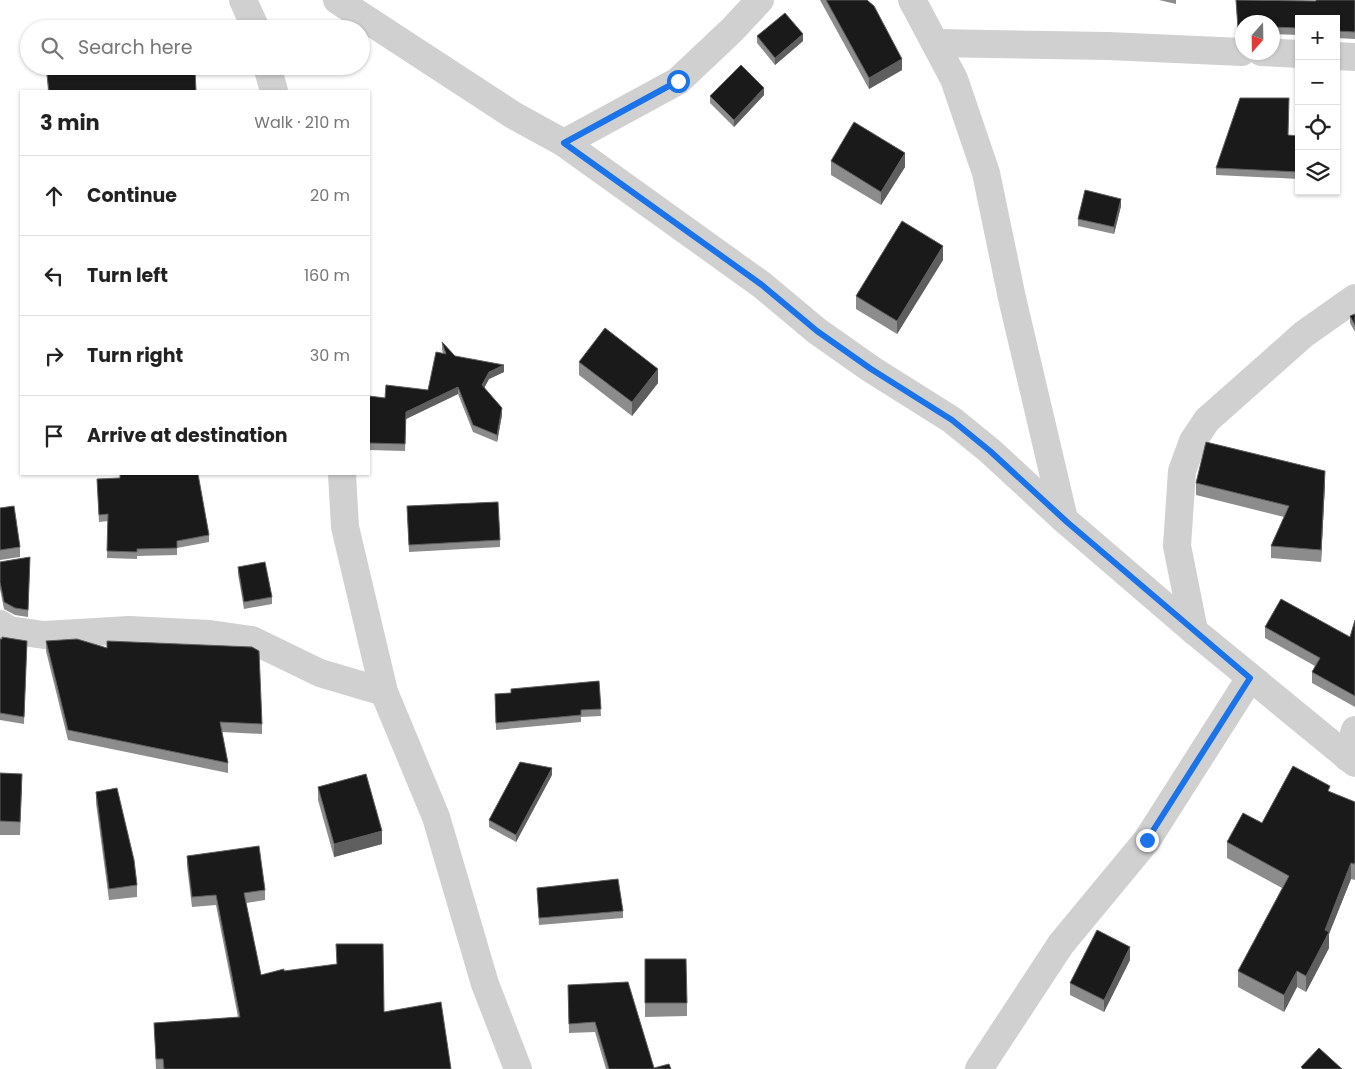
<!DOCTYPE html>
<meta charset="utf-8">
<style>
body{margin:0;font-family:Poppins,sans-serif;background:#f6f6f6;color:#222}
.controls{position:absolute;right:15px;top:15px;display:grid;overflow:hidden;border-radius:0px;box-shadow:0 1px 4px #0004}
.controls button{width:45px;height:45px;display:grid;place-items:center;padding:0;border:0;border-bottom:1px solid #e0e0e0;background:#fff;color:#222;font:25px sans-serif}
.compass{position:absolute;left:1235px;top:15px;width:45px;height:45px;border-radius:50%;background:#fff;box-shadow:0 1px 4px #0004;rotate:200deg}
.stop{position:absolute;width:15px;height:15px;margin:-11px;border:4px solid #1a73e8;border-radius:50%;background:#fff}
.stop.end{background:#1a73e8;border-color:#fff;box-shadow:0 1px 5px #0008}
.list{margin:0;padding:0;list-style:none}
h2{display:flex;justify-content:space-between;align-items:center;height:65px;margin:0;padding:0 20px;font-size:21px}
h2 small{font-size:16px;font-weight:400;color:#767676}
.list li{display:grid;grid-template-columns:32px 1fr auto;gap:15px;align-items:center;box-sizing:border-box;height:80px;padding:0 20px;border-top:1px solid #e0e0e0}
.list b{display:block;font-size:19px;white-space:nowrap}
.list em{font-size:16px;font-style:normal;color:#767676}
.icon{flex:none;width:28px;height:28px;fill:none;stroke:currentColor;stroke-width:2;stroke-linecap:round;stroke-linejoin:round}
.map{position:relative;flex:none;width:1355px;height:1069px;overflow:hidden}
.search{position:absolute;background:#fff;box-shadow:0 1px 4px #0004;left:20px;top:20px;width:350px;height:55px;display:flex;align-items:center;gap:12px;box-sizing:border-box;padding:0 18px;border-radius:28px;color:#767676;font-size:19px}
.panel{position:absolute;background:#fff;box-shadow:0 1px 4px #0004;left:20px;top:90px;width:350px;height:385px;border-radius:0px}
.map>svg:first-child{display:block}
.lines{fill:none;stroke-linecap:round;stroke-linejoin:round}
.minor{stroke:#d0d0d0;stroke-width:28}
.wall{fill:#8c8c8c}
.shaded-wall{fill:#5f5f5f}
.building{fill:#1a1a1a;stroke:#5f5f5f}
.route{stroke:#1a73e8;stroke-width:6}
</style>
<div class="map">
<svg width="1355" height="1069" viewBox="0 0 1355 1069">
<rect width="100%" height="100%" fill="#fff"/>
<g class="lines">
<g class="minor">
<polyline points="243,0 256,29"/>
<polyline points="337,0 513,115 564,143 762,285 817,331 871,369 952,420 990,451 1067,522 1194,631 1355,763"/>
<polyline points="912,0 954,79 986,173 1012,298 1064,519"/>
<polyline points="935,43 1108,46 1242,52"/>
<polyline points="1261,52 1299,54"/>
<polyline points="1336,56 1355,57"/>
<polyline points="267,66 274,91"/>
<polyline points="564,143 678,81 731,31 760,0"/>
<polyline points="342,474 345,527 384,692 436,817 485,984 518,1069"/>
<polyline points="0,624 9,630 44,635 129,630 210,634 252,640 320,673 384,692"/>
<polyline points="1194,631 1177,546 1182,471 1193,441 1207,420 1304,334 1355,298"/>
<polyline points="1347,757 1355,730"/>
<polyline points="979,1069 1061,944 1147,840 1250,678"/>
</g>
</g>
<g class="wall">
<polygon points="820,0 867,0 902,70 869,89"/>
<polygon points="1159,0 1176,0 1176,4"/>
<polygon points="1236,0 1316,1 1355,0 1355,39 1336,38 1336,19 1299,19 1299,35 1272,34 1272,22 1242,22 1242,35 1238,35"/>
<polygon points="757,36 803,41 775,65 757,43"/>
<polygon points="46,66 173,73 196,91 48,91"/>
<polygon points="764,95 734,127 710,103 710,96"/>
<polygon points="1299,136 1299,179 1216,175 1216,168"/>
<polygon points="831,161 905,167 881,205 831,175"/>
<polygon points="1121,206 1114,234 1078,226 1078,219"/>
<polygon points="943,260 897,334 856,309 856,296"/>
<polygon points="1355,314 1355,332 1350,323 1350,316"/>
<polygon points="442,342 455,356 504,372 489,379 484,388 502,415 497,442 473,432 458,394 406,419 405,451 369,450 369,396 385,398 428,390 443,354 442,349"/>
<polygon points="579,362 658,383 632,416 579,375"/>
<polygon points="97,479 209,535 209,542 177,548 177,555 137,556 137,559 107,558 108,521 99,522"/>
<polygon points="1196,483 1325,483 1321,562 1271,558 1271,546 1284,517 1196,495"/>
<polygon points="407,506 500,540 500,547 409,552"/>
<polygon points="0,508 20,547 20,557 0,560"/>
<polygon points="30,557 28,617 15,615 4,609 0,589 0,562"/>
<polygon points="238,567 272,597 272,604 244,609 238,574"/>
<polygon points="1355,620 1355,707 1312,683 1312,672 1315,666 1265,638 1265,627 1350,637"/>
<polygon points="0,639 27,641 24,724 0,720"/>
<polygon points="46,641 262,724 262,734 222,732 228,763 228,773 68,740 46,651"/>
<polygon points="599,681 601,716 581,717 581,722 496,730 495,694 511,693"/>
<polygon points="0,773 22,787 20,835 0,835"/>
<polygon points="552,775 516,842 489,827 489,820"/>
<polygon points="318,787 382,844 334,857 318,800"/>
<polygon points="96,792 137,885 137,897 109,900 96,803"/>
<polygon points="1330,792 1355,802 1355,880 1351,879 1329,934 1329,948 1306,992 1297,987 1284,1012 1238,987 1238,971 1282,888 1227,858 1227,842 1262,823"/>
<polygon points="187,856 265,890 265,900 246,903 261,975 284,971 384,1012 451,1069 156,1069 154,1023 238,1017 216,905 192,907 187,866"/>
<polygon points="537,888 623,911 623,918 539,925"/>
<polygon points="645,959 687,1003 687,1016 645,1017"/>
<polygon points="1130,960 1104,1012 1070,995 1070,983"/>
<polygon points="568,985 654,1068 671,1069 606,1069 595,1032 569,1033"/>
</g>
<g class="shaded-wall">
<polygon points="803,34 803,41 775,65 775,58"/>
<polygon points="902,59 902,70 869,89 869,78"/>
<polygon points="764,88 764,95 734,127 734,120"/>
<polygon points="905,153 905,167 881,205 881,192"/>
<polygon points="1121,199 1121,206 1114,234 1114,227"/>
<polygon points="943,246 943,260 897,334 897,321"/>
<polygon points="504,365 504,372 489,379 482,392 482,385 489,372"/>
<polygon points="658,369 658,383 632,416 632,402"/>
<polygon points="458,387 458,394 406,419 405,451 406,412"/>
<polygon points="502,408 502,415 497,442 497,435"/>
<polygon points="1325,471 1325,483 1321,562 1321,550"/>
<polygon points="552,768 552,775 516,842 516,835"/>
<polygon points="382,831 382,844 334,857 334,844"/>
<polygon points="1351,863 1351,879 1329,934 1329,948 1306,992 1306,976"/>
<polygon points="1130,947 1130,960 1104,1012 1104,1000"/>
<polygon points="1297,971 1297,987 1284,1012 1284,995"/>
</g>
<g class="building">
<polygon points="826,0 867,0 874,6 902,59 869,78"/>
<polygon points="1236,0 1316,1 1316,0 1355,0 1355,32 1336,31 1336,19 1299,19 1299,28 1272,27 1272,22 1242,22 1242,28 1238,28"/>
<polygon points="785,13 803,34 775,58 757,36"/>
<polygon points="741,65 764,88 734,120 710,96"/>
<polygon points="46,66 173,66 173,73 195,69 196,91 49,91"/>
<polygon points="1240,98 1289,98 1288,135 1299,136 1299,172 1216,168"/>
<polygon points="854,122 905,153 881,192 831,161"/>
<polygon points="1085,190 1121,199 1114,227 1078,219"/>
<polygon points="902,221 943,246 897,321 856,296"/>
<polygon points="1355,314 1355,325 1350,316"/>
<polygon points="605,328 658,369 632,402 579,362"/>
<polygon points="442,342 455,356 504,365 489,372 482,385 502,408 497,435 473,425 458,387 406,412 405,444 369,443 369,396 385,398 386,385 428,390 436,352 446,354"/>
<polygon points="1206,442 1325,471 1321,550 1271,546 1289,506 1196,483"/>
<polygon points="120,474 198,474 209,535 177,541 177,548 137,549 137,552 107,551 108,514 99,515 97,479 120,478"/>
<polygon points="498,502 500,540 409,545 407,506"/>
<polygon points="14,506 20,547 0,550 0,508"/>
<polygon points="30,557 28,610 15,608 4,602 0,582 0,562"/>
<polygon points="265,562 272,597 244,602 238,567"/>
<polygon points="1281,599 1350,637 1355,620 1355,696 1312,672 1320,658 1265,627"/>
<polygon points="2,637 27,641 24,717 0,713 0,639 2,639"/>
<polygon points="77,639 107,648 107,641 252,647 259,651 262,724 220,722 228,763 68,730 46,641"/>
<polygon points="599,681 601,709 581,710 581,715 496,723 495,694 511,693 511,689"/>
<polygon points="520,762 552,768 516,835 489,820"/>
<polygon points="1293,766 1330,786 1328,791 1355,802 1355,864 1351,863 1325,930 1329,932 1306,976 1297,971 1284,995 1238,971 1289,876 1227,842 1243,813 1262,823"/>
<polygon points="0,773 22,774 20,822 0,821"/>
<polygon points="366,774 382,831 334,844 318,787"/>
<polygon points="117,788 134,860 137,885 109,889 96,792"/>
<polygon points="259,846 265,890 244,893 261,975 284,969 284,971 337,964 336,944 383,944 384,1012 441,1002 451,1069 164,1069 163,1059 156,1059 154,1023 240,1017 216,895 192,897 187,856"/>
<polygon points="618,879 623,911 539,918 537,888"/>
<polygon points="1097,930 1130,947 1104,1000 1070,983"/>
<polygon points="645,959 686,959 687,1003 645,1003"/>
<polygon points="628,982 654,1068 669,1064 671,1069 609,1069 595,1022 569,1024 568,985"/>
<polygon points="1319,1048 1342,1069 1303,1069 1301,1067"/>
</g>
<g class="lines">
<polyline class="route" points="678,81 564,143 762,285 817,331 871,369 952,420 990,451 1067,522 1250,678 1147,840"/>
</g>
</svg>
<div class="controls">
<button>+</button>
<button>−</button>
<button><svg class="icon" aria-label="locate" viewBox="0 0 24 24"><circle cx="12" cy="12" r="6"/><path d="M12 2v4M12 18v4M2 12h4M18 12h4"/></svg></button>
<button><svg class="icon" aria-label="layers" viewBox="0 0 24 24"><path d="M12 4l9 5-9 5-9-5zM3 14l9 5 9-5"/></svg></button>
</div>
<svg class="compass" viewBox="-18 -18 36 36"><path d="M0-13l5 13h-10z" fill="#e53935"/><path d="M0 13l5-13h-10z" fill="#767676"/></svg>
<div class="stop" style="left:678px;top:81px"></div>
<div class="stop end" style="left:1147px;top:840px"></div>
<div class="search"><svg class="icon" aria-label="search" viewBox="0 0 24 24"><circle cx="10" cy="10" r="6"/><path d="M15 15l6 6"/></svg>Search here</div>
<section class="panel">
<h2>3 min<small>Walk · 210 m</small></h2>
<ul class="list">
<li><svg class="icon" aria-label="ahead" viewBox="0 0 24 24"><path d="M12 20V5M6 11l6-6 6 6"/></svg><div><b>Continue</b></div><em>20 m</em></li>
<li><svg class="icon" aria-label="left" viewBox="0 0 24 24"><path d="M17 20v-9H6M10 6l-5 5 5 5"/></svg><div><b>Turn left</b></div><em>160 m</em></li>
<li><svg class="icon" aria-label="right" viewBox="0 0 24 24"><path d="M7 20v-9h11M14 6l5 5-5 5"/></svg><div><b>Turn right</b></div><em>30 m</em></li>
<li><svg class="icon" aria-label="arrive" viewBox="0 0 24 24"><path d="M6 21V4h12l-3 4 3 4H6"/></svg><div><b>Arrive at destination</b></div></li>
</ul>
</section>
</div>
